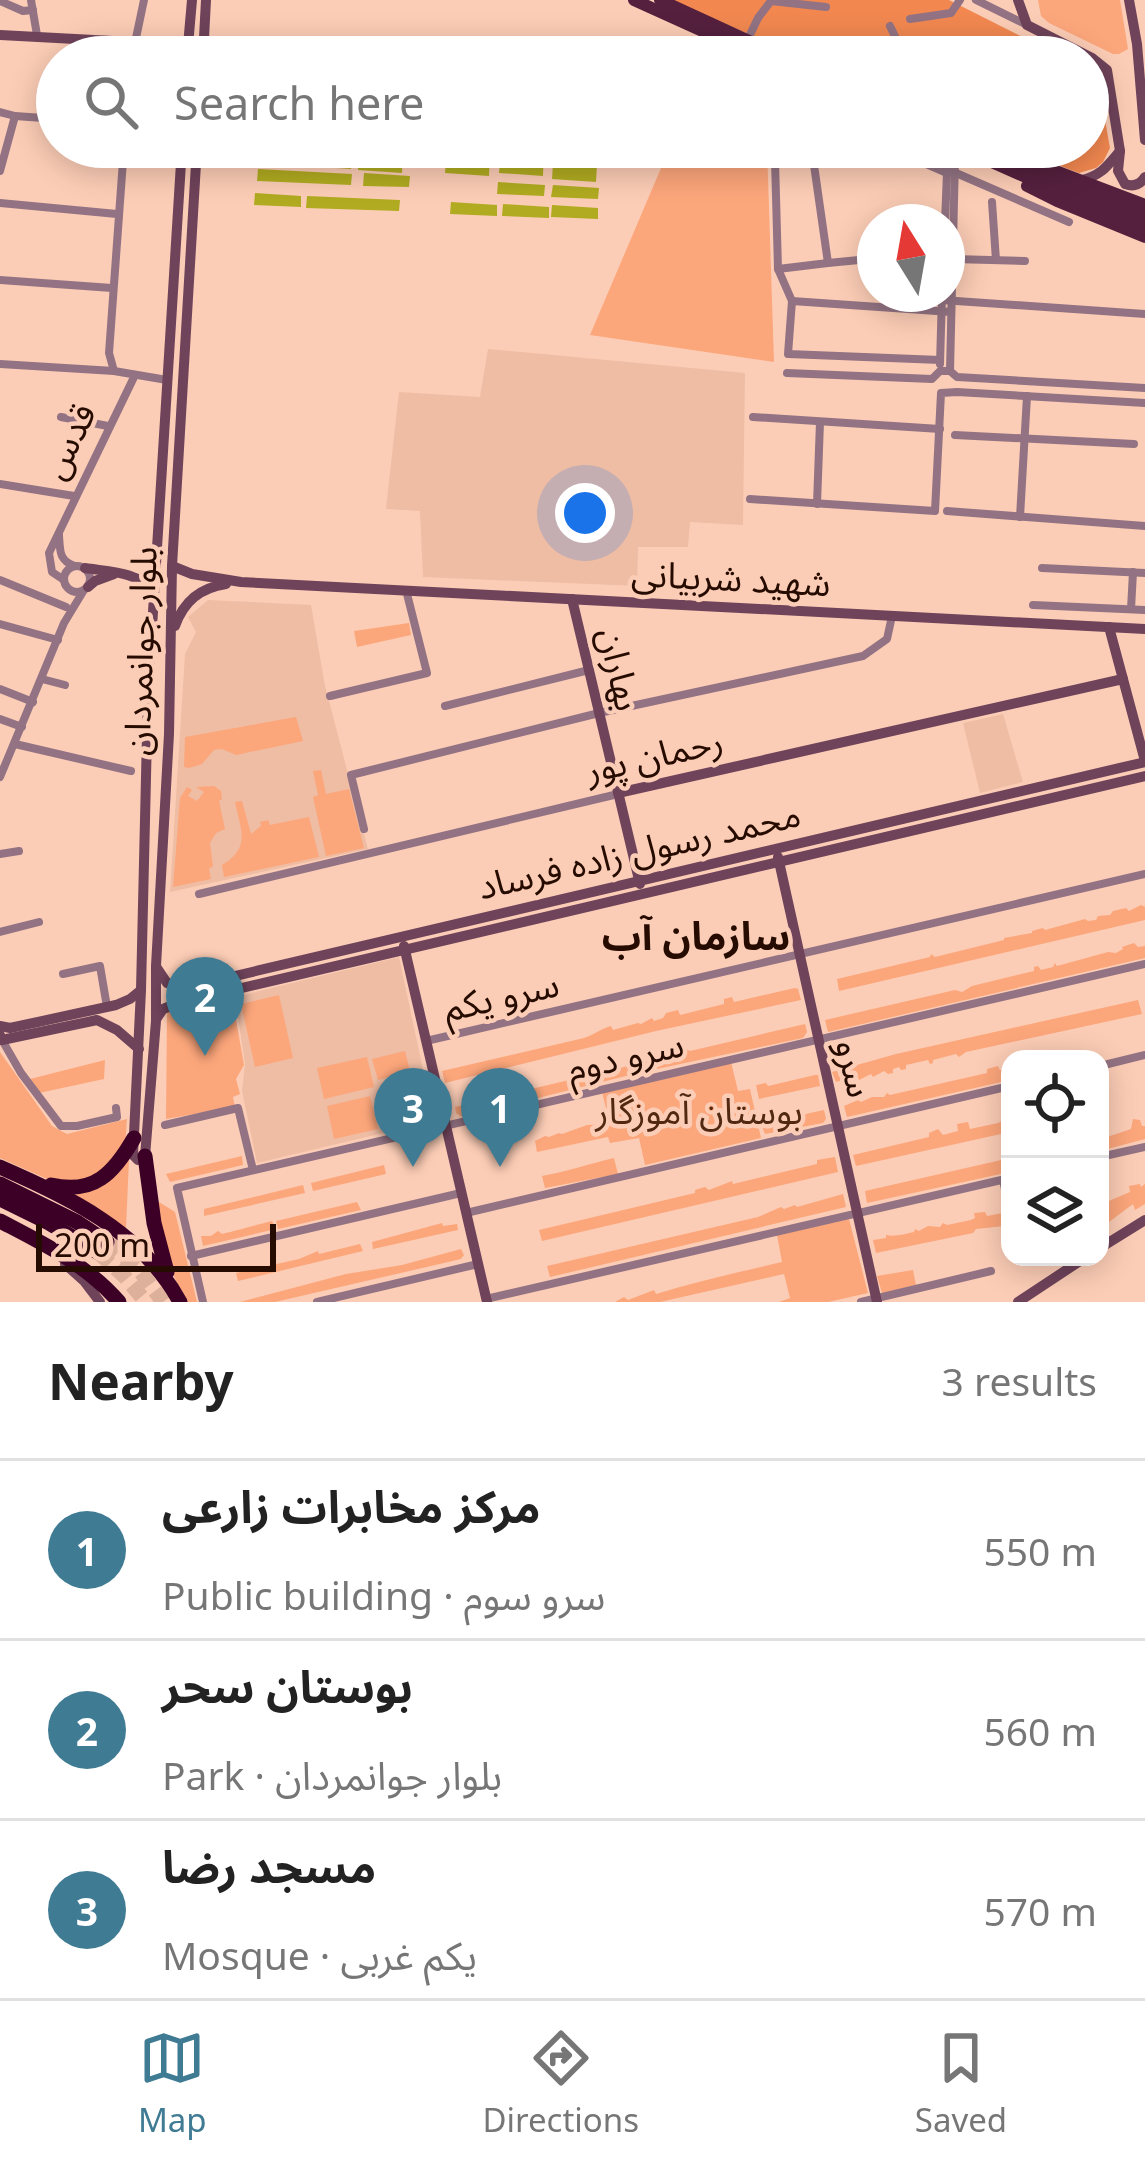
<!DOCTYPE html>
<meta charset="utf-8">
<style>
body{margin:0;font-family:"Noto Sans","Noto Sans Arabic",sans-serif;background:#f2f2f2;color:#222}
.controls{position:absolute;right:36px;bottom:36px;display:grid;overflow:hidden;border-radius:24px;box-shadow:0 6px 30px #0003}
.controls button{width:108px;height:108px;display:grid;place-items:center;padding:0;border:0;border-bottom:3px solid #e0e0e0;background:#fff;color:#222;font:60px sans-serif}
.compass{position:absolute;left:857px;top:204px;width:108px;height:108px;border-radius:50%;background:#fff;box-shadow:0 6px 30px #0003;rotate:349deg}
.scale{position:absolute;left:36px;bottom:30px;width:240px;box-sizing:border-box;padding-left:12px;border:6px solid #260b00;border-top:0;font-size:33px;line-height:42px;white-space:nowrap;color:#260b00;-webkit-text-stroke:9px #fccdb6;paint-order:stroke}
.you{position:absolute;left:585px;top:513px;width:42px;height:42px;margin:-30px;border:9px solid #fff;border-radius:50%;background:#1a73e8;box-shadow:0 0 0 18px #1a73e833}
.badge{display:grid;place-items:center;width:78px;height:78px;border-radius:50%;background:#407b94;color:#fff;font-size:39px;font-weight:700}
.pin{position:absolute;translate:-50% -99px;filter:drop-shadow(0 3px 6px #0008)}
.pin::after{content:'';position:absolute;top:63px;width:42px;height:36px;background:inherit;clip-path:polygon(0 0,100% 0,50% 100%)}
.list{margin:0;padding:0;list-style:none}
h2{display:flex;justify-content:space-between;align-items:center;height:156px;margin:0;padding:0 48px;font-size:51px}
h2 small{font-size:39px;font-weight:400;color:#767676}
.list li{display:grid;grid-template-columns:78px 1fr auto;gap:36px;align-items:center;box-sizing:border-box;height:180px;padding:0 48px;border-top:3px solid #e0e0e0}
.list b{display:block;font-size:45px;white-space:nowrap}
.list p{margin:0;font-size:39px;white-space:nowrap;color:#767676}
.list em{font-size:39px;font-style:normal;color:#767676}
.icon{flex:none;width:66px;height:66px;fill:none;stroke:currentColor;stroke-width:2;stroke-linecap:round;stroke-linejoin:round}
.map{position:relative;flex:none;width:1145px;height:1302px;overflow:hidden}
.search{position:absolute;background:#fff;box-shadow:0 6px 30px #0003;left:36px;right:36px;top:36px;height:132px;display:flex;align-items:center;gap:30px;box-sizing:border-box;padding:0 42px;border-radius:66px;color:#767676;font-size:45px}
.sheet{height:696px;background:#fff}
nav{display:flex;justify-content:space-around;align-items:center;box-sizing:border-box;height:168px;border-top:3px solid #e0e0e0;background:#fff;font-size:33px;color:#767676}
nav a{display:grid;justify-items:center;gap:6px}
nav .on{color:#407b94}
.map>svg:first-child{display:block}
.built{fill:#efbda4}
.green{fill:#fca67b}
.forest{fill:#f28850}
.water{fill:#b0ab20}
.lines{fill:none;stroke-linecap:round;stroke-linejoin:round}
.highway-tunnel{stroke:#dcb09b;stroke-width:15;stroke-dasharray:15 8;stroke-linecap:butt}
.street{stroke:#937383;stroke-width:8}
.secondary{stroke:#6f435a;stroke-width:10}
.primary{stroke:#55203e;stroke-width:12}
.highway{stroke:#3c0027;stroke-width:15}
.labels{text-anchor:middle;stroke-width:9;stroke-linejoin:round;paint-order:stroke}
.street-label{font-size:36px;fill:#260b00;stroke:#fccdb6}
.park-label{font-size:36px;fill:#512811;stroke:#fccdb6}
.neighbourhood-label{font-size:39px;font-weight:bold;fill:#260b00;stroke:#fccdb6}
</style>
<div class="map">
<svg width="1145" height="1302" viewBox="0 0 1145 1302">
<rect width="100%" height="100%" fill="#fccdb6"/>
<g class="built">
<polygon points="488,349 745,373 743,525 690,522 688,547 638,547 637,586 423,577 420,511 386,509 399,392 480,397"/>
<polygon points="208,600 311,605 325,686 368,849 170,892 185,654 196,632 188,617"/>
<polygon points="1003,714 1023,782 980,793 963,723"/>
<polygon points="399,957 434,1121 257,1163 242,1091 245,1064 235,997"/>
</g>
<g class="green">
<polygon points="1038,0 1120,0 1128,49 1119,54 1113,54 1049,23 1041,16"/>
<polygon points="670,147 767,147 774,362 590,335"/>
<polygon points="409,623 411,635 357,647 354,631"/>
<polygon points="296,717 303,741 236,755 222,749 214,750 202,764 189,768 184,767 185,737"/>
<polygon points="321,770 326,794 349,789 364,848 326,856 313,797 318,795 313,771"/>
<polygon points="214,786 221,791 222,799 219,801 225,829 216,833 210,843 213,866 209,869 211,879 173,887 180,798 187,787 192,790 188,796 197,801 204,792 196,787"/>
<path d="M242,801L251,834L261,826L260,822L268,820L270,825L309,817L319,857L224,877L222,865C251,848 241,830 235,802Z"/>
<polygon points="1141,905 1145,907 1145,920 839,991 837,979 930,957 931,954 935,957 1004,940 1004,938 1032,933 1032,931 1043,928 1045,930 1085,919 1088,921 1096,920 1098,916 1110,915 1113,911 1126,908 1129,911"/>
<polygon points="1134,943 1138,947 1145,946 1145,958 828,1032 825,1020 955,990 962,992 972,986 1034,971 1034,967 1038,966 1041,970 1053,967 1055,963 1057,966 1108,952 1116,953 1123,949 1122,947"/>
<path d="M795,988L798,989L801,1000L656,1031L445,1083L442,1071L584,1038C596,1034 598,1030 611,1026L613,1030L638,1023L641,1024L652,1018L654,1021L663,1018L666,1013L678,1010L680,1015L724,1004V999L732,997L734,1002Z"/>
<polygon points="279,995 293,1058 255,1067 241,1004"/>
<polygon points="232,997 244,1065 236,1079 240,1094 233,1097 235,1107 166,1119 167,1011"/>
<polygon points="1138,1000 1142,1014 966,1052 959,1057 956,1054 933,1060 933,1063 930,1064 928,1060 906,1065 906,1069 901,1070 899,1067 893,1069 893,1073 888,1074 884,1071 873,1077 871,1074 859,1080 858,1077 853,1077 854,1084 849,1085 847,1079 836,1082 832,1072 896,1054"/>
<polygon points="805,1024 807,1032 803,1038 638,1073 462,1117 456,1113 455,1107 662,1058 686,1049 690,1051"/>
<polygon points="405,1051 410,1071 378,1080 372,1059"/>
<polygon points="0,1052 52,1126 67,1134 127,1119 125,1147 90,1181 47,1179 0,1158"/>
<polygon points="367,1057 374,1087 324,1099 317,1068"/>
<polygon points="105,1060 104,1079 39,1093 30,1079"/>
<polygon points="731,1062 738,1091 750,1089 761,1138 645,1165 639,1138 610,1143 608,1137 537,1152 535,1141 545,1136 549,1137 559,1133 562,1134 587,1125 607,1124 609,1120 602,1092"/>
<polygon points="998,1066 1000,1070 1010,1068 1010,1080 847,1117 844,1106 858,1100 861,1102 872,1097 884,1097 887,1093 890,1095 987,1073 987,1069"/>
<polygon points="815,1075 818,1075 820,1086 759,1099 756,1085 766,1083 768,1086"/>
<polygon points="370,1096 378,1129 334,1139 327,1106"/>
<path d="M824,1110L826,1119L823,1123L765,1134L761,1124C785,1119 801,1115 824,1110Z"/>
<polygon points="1010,1111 1010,1132 856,1166 853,1155 929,1137 929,1133 938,1129 943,1135 958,1131 957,1124 968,1122 970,1129 998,1123 1002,1121 1001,1115"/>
<polygon points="1133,1119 1140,1120 1142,1126 1145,1126 1145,1139 1100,1151 1101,1136 1104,1138 1131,1129"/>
<polygon points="242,1156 243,1165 170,1182 166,1174"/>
<polygon points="835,1157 838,1172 542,1241 539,1230 695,1193 695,1190 705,1187 709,1190 732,1181 733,1184 817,1164 817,1160"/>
<path d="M614,1158L618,1174L545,1188L542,1176C569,1171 588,1164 614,1158Z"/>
<polygon points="1010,1158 1010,1172 867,1203 865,1191"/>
<polygon points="129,1160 126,1228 85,1201 67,1195 89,1191"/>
<polygon points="384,1165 386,1174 313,1191 311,1183"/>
<polygon points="1140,1184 1141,1187 1145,1184 1145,1204 1135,1210 1133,1204 1109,1222 1104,1203 1130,1192 1129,1186"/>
<polygon points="303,1185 305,1193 204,1216 204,1209"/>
<polygon points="843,1194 846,1207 550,1277 547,1266 758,1217 781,1207 784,1209 795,1205 797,1207"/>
<path d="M151,1197L175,1212L197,1302H185C169,1268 160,1233 151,1197Z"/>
<polygon points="357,1202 361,1210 278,1229 276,1221"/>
<path d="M985,1212L987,1216L1003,1213L1005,1226L976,1229L973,1233L876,1253L873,1240L886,1238V1235C896,1237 904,1234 914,1232L915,1229L919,1231L928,1226L940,1227L943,1223L947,1225L971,1220L975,1218L974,1213Z"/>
<path d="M849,1219L868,1293L828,1302H779L790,1298L784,1274L660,1302H615L624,1297L628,1300L654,1290L656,1294C698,1281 739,1272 782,1262L777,1235Z"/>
<path d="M272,1221L276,1229L203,1246L201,1236H211L218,1231L222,1234C241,1229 253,1226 272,1221Z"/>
<polygon points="442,1223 443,1226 457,1224 458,1230 373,1249 372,1242"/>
<polygon points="360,1244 363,1251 238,1281 236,1273 299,1259 318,1251 319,1254"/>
<polygon points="461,1249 464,1255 461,1259 444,1263 275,1302 240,1302 346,1274 402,1265"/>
<polygon points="913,1270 916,1285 882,1293 877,1276"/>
</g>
<g class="forest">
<polygon points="671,0 949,0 1062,57 800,57"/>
<polygon points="1088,71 1099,86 1110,148 1103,162 1096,168 1079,173 1009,147 1088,147"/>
</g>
<g class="water">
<polygon points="258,147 301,147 301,165 257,163"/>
<polygon points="308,147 352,147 351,169 307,166"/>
<polygon points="359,147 403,147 402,173 358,170"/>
<polygon points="447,147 490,147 489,176 445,173"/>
<polygon points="501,147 544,147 543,176 499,173"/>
<polygon points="554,147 598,147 596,182 552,179"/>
<polygon points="258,169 352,174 351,185 257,181"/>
<polygon points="364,173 410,176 409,187 363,186"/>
<polygon points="498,182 545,185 544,196 497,194"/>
<polygon points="553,185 599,188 598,199 551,197"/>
<polygon points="255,193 301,196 301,207 254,205"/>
<polygon points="307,196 400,200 399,211 306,208"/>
<polygon points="451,202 497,205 497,216 450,214"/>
<polygon points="503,204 549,207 549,218 502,216"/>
<polygon points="552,205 598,208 598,219 551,217"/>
</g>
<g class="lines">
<g class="highway-tunnel">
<polyline points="107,1242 137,1267 163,1302"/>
<polyline points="99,1253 125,1277 146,1302"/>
</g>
<g class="street">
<polyline points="31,0 37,35"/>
<polyline points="976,0 1027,25"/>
<polyline points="0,1 23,11 33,10"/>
<polyline points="910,19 951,13 960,0"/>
<polyline points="890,26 901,49 912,57"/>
<polyline points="748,39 758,18 771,1 826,7"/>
<polyline points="978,55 1035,49 1049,37"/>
<polyline points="132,57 144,0"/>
<polyline points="0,112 15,116 57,119"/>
<polyline points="769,147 769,158"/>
<polyline points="887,147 947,173"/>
<polygon points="813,158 828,263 778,269 775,160"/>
<polyline points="0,171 15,116"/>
<polyline points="956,173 1069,222"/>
<polyline points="992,202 996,260"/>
<polyline points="0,203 117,214"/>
<polyline points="902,218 902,222"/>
<polyline points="945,222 947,173 955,160"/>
<polyline points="953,259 1025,261"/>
<polyline points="828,263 859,260"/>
<polyline points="778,269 792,301 788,354 940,360"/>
<polyline points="0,280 112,288"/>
<polyline points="942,300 1145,314"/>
<polyline points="792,301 951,312"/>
<polyline points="0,364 114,371 167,380"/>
<polyline points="940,364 942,294"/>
<polyline points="114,371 109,353 124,147"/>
<polyline points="950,371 955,159"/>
<polyline points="787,373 932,379 940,371 950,371 957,377 1145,388"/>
<polyline points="61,417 108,426"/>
<polyline points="753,417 940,429"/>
<polyline points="955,435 1134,444"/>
<polyline points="0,484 74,496"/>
<polyline points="750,499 935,511 941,393 957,392 1145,403"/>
<polyline points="817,504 820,422"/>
<polyline points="947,511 1145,526"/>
<polyline points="1020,517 1027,396"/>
<path d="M59,535C60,551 59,561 75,566"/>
<circle cx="77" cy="579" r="13"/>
<polyline points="1042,568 1145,573"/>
<polyline points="0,580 66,607"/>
<polyline points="64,580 52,572 49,553 135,375"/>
<polyline points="1033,605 1145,610"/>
<polyline points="1131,609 1133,572"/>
<polyline points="0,624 58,640"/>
<polyline points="42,679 65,685"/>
<polyline points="0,689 33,702"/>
<polyline points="330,696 427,673 406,590"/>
<polyline points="445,706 589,670"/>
<polyline points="0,719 22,727"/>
<polyline points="15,744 131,771"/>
<polyline points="0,777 64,623 84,590"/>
<polyline points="364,829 351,775 599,713 863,656 887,639 892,616"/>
<polyline points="0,854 19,851"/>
<polyline points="199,894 618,794"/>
<polyline points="0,932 39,922"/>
<polyline points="63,974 100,966 107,1007"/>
<polyline points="2,1040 21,1073 61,1126 77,1126 117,1117 116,1108"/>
<polyline points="426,1041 1145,874"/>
<polyline points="1100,1066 1145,1055"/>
<polyline points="165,1125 238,1108 253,1170"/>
<polyline points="1100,1157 1145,1147"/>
<polyline points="1003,1180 1010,1213"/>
<polyline points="466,1213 1010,1086"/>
<polyline points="191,1256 461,1193"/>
<polyline points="486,1299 1010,1178"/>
<polyline points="203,1302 177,1188 1145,964"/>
<polyline points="317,1302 478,1264"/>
<polyline points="861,1302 991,1271"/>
</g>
<g class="secondary">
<path d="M1018,0L1027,25L1092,58L1107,70L1120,151L1118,171L1125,184C1133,187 1140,185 1145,177"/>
<polyline points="1129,0 1137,44 1145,140"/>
<polyline points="0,35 188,45"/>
<polyline points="157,45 176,57"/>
<polyline points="187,57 192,0"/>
<polyline points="203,57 206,0"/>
<polyline points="182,147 148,692 141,990 133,1155 138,1160 145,1156 156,1021 156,966 169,734 172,566 197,147"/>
<path d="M1082,180C1102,175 1107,166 1120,151"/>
<polyline points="172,566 192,574 241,582 1145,629"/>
<path d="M85,568C110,572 137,571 154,592"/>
<polyline points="88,587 95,581 114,574"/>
<polyline points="572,599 640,884"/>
<path d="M175,626C184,601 200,588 226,584"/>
<polyline points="1109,627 1145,761"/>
<polyline points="618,793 1123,679"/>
<polyline points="778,857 877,1302"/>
<polyline points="404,946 487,1302"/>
<polyline points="157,968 167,983 188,987 1145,762"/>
<polyline points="157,1018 163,1009 178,1003 1145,776"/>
<polyline points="0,1026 10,1028 116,1005 130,999 141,990"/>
<polyline points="0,1035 2,1040 97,1020 117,1030 139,1049"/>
<polyline points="1100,1248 1145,1220"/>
<polyline points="65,1264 84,1281 100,1302"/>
<polyline points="1018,1302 1086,1257"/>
</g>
<g class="primary">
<polyline points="634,0 760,57"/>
<polyline points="660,0 784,57"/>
<polyline points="958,147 1111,215 1145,227"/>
<polyline points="988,147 1051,178 1145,217"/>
<polyline points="1040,165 1145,205"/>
<polyline points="1027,186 1057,201 1145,237"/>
</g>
<g class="highway">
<polyline points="145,1156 154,1223 167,1272"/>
<path d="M0,1167C71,1198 142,1232 180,1302"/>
<polyline points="0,1184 77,1222 107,1242"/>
<path d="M51,1185C94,1195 114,1173 134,1138"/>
<polyline points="0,1199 49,1223 99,1253"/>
<path d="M0,1221C44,1244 86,1264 119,1302"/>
</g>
</g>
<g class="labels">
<g class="street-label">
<text transform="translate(68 441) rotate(-64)" y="13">قدس</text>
<text transform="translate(731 578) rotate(3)" y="13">شهید شربیانی</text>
<text transform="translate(140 651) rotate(-88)" y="13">بلوار جوانمردان</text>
<text transform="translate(620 669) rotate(77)" y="13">بهاران</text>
<text transform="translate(654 755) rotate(-13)" y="13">رحمان پور</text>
<text transform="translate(639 850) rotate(-13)" y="13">محمد رسول زاده فرساد</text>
<text transform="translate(501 996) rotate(-13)" y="13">سرو یکم</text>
<text transform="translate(625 1056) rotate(-13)" y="13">سرو دوم</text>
<text transform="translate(855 1068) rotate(77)" y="13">سرو</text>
</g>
<g class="park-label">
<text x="699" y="1124">بوستان آموزگار</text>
</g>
<g class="neighbourhood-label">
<text x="696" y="950">سازمان آب</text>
</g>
</g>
</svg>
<div class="controls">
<button><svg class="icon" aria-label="locate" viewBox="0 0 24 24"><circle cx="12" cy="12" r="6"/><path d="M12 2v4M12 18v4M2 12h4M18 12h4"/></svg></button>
<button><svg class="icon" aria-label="layers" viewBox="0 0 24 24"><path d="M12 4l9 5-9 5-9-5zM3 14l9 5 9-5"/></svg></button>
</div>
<svg class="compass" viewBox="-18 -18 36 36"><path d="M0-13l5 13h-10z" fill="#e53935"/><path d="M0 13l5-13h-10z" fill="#767676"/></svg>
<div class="scale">200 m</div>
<div class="you"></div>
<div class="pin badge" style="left:500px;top:1167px">1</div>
<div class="pin badge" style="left:205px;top:1056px">2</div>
<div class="pin badge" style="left:413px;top:1167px">3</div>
<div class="search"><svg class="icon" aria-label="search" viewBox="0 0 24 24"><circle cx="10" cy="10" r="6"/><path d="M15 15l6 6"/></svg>Search here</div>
</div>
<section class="sheet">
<h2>Nearby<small>3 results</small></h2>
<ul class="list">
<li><span class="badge">1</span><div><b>مرکز مخابرات زارعی</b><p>Public building · سرو سوم</p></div><em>550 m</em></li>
<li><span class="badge">2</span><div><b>بوستان سحر</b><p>Park · بلوار جوانمردان</p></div><em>560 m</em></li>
<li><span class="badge">3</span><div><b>مسجد رضا</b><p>Mosque · یکم غربی</p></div><em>570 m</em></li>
</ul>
</section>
<nav>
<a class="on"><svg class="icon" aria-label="map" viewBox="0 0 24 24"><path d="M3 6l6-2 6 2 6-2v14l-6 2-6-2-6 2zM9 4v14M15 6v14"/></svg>Map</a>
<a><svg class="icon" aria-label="directions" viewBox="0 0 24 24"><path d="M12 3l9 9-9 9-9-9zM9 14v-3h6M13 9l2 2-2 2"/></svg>Directions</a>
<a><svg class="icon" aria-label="saved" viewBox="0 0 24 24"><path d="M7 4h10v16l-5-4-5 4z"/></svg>Saved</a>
</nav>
